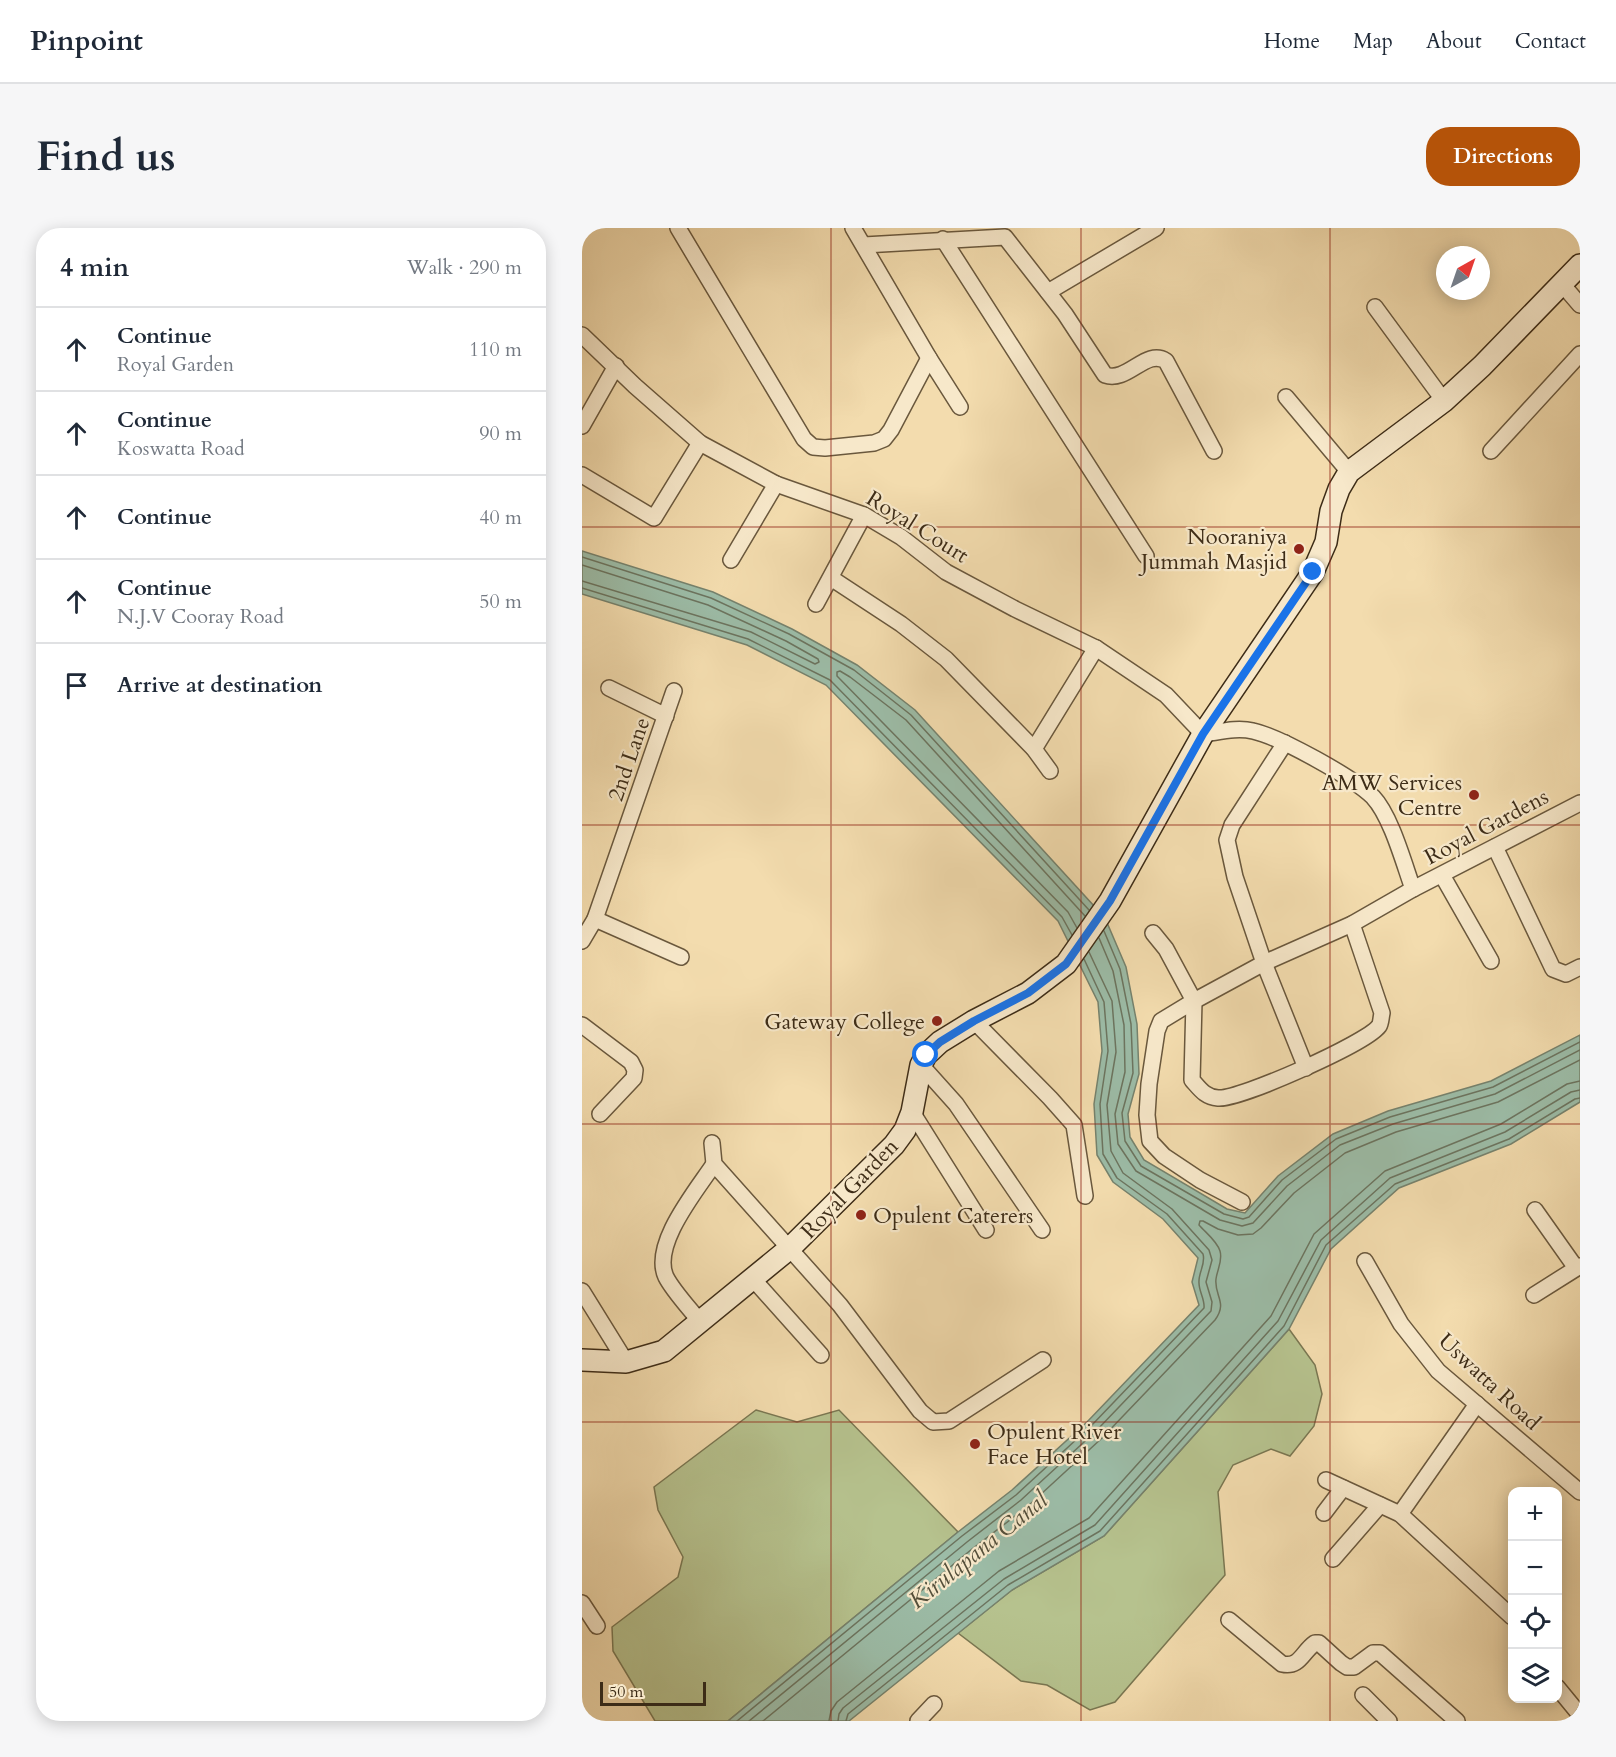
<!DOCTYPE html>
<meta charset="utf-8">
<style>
body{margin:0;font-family:Cardo,serif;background:#f6f6f7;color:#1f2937}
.controls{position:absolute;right:18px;bottom:18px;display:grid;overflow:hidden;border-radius:12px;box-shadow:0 3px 15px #0003}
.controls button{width:54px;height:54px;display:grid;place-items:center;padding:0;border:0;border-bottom:2px solid #e0e1e3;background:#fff;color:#1f2937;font:30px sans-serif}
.compass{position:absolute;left:854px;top:18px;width:54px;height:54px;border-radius:50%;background:#fff;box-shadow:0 3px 15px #0003;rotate:40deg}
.scale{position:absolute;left:18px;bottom:15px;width:106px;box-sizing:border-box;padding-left:6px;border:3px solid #3d2c17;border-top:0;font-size:16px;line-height:21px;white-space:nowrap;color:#3d2c17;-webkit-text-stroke:4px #f7e8ca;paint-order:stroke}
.stop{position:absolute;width:18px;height:18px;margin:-14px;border:4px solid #1a73e8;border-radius:50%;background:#fff}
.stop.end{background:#1a73e8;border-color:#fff;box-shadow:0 2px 6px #0008}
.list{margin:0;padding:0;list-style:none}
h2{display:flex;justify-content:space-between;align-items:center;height:78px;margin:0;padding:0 24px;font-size:26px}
h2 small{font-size:20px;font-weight:400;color:#747a83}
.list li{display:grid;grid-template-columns:39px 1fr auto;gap:18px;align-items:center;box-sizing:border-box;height:84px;padding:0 24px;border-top:2px solid #e0e1e3}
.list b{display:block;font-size:22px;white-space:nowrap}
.list p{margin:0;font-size:20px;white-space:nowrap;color:#747a83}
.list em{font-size:20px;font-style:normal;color:#747a83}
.icon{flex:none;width:33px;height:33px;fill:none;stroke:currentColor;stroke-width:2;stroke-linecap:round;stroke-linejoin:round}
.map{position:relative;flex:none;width:998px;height:1493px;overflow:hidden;border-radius:24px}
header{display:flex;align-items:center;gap:36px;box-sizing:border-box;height:84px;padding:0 30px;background:#fff;border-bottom:2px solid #e0e1e3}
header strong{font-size:28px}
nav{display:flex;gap:33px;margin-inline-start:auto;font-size:21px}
.intro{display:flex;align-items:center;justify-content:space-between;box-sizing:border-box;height:144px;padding:0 36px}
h1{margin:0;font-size:42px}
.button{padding:15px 27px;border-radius:24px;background:#b45309;color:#fff;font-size:21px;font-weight:700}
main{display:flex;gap:36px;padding:0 36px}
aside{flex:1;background:#fff;border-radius:24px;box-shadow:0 3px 15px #0003}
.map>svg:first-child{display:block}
.green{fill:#b6c28e;stroke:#7a7752;stroke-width:1.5}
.water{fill:#9cbca7;stroke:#76826d;stroke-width:1.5}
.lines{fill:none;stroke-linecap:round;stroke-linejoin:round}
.shore{stroke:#6c745f;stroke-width:1.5}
.street-casing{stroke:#6a583d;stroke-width:18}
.secondary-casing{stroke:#3d2c17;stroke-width:24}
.street{stroke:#f7e8ca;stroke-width:15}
.secondary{stroke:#f7e8ca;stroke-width:21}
.route{stroke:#1a73e8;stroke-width:8}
.grid{fill:none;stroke:#8f2418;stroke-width:1.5;stroke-opacity:0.55}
.poi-dot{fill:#8f2418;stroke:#f7e8ca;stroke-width:2}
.labels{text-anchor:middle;stroke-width:4.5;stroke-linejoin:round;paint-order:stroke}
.street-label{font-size:22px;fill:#3d2c17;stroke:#f7e8ca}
.poi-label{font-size:22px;fill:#3d2c17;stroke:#f7e8ca;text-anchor:end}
.water-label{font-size:24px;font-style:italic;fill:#55503b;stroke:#f7e8ca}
</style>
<header>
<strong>Pinpoint</strong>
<nav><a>Home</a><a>Map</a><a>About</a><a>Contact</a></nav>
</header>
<div class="intro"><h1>Find us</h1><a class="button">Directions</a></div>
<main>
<aside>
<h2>4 min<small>Walk · 290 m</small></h2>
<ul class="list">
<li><svg class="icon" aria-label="ahead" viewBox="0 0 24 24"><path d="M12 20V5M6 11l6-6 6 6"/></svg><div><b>Continue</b><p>Royal Garden</p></div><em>110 m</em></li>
<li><svg class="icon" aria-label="ahead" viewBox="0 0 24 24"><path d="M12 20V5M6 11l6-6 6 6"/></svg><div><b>Continue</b><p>Koswatta Road</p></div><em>90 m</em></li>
<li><svg class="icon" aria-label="ahead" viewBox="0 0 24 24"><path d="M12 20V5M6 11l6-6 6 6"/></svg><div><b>Continue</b></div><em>40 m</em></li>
<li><svg class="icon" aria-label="ahead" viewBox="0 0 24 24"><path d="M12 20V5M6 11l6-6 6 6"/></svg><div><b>Continue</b><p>N.J.V Cooray Road</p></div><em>50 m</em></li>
<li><svg class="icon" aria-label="arrive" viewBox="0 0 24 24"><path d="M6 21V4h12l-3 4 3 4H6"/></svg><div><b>Arrive at destination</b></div></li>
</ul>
</aside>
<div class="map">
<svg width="998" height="1493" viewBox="0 0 998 1493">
<rect width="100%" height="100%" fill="#f3dcae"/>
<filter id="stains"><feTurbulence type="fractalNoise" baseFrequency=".00333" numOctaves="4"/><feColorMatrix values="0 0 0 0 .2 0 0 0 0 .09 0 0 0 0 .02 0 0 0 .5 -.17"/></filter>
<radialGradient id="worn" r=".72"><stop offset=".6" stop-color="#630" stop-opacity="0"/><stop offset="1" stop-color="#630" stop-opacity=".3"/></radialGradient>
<g class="green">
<polygon points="707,1101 733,1137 740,1166 732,1198 708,1228 689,1221 651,1237 636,1264 643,1347 533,1474 508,1482 465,1457 439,1453 376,1405 430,1362 522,1308"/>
<polygon points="174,1182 215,1194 257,1182 376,1304 146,1493 73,1493 31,1423 30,1399 96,1349 101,1329 76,1282 72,1259"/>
</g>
<polygon class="water" points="0,323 131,364 210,401 275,437 333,482 523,690 544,739 555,796 557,846 546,886 548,909 562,932 645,981 663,985 696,948 751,906 806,883 909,853 998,807 998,874 929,916 817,960 749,1021 707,1101 522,1308 430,1362 267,1493 146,1493 376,1304 430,1262 505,1194 617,1077 610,1054 616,1030 581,991 531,954 515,927 512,876 520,823 516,774 476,693 244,457 165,417 0,366"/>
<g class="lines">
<g class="shore">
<polyline points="0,329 129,370 207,406 272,442 329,487 507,682"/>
<polyline points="0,337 126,377 204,413 236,431 237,434 233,436 169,404 0,353"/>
<polyline points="0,360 166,411 248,452 480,689 490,707"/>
<polyline points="495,700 486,684 255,448 255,444 258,443 268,449 324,492 503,688"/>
<polyline points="522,703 538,741 549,796 551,845 540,885 543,913 559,938 642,986 661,991 667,989 700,952 754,911 808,889 911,859 998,814"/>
<polyline points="517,710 531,743 542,797 543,844 533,886 536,916 554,943 638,992 660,998 671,995 705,958 758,917 811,896 913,866 998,822"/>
<path d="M155,1493L380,1308L434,1267L509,1198L622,1080C623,1071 617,1064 617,1055C616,1045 624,1036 621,1026L585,986L535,950L521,926L518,876L526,823L522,774L502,731"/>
<polyline points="167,1493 385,1314 439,1272 514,1203 629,1083 630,1074 624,1054 630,1032 627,1022 590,981 541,945 529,923 525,877 534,824 530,773 507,724"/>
<path d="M181,1493L390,1321L445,1279L520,1210L633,1092C646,1074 632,1068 634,1051C635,1042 641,1033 638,1023C635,1013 624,1005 617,997L618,993H621L636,1001L656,1007L671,1006L679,1000L712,965L763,925L814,904L916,874L998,832"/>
<polyline points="247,1493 249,1483 255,1474 417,1343 507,1290 689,1088 732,1006 803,943 919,896 985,856 998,853"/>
<polyline points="256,1493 257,1486 261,1480 422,1351 513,1297 696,1093 739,1012 808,950 923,904 989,864 998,862"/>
<polyline points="264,1493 266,1486 426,1357 518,1303 702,1098 744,1017 813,956 927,911 993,871 998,870"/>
</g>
<defs>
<g id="street">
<polyline points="96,0 222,211 231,219 243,220 292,215 302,211 309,202 347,130"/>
<polyline points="271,0 347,130 378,179"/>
<polyline points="361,11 564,328"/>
<path d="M282,17L423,9L483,86L523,147C546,155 564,120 584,133L632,223"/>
<polyline points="980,56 998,77"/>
<polyline points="466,64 574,0"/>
<polyline points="793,79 862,173"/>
<path d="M0,107L53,158L118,215L194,256L282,287L319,309L364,344L433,381L514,420L584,467L621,506C637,504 655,499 671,503C698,509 772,550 791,569C809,588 822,636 831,661"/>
<polyline points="704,169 767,244"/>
<polyline points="0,198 34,138"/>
<polyline points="909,223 998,126"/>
<polyline points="0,247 72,290 118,215"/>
<polyline points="149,332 194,256"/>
<polyline points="249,350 319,396 364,431 452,521 468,543"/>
<polyline points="234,376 282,287"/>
<polyline points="27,460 84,488"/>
<polyline points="703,515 650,597 645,612 653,649 682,735 724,840"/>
<polyline points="452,521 514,420"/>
<polyline points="913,619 971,741 984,746 998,739"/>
<polyline points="860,647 909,733"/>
<polyline points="13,691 99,729"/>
<path d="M571,705L584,721L612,773L610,852C618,861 623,869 636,870C657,872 785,815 797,798C799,795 799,789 800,785L770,696"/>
<polyline points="0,713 13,691 92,463"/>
<polyline points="392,793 468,870 492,897 503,968"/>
<polyline points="0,797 49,834 53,842 52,850 18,886"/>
<polyline points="339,837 374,876 460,1002"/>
<polyline points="330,884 404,1002"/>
<polyline points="130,915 132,936 258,1077 338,1183 351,1194 367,1193 461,1132"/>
<polyline points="660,974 618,952 582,928 568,913 565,887 567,856 575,803 579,793 612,773 682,735 770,696 831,661 998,575"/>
<polyline points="953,982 994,1040"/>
<polyline points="783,1033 819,1096 856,1143 998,1264"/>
<polyline points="171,1051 239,1127"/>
<polyline points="0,1063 44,1134"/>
<polyline points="952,1067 998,1038"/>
<path d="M119,1095C109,1082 91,1063 84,1049C69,1017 114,963 132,936"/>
<polyline points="744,1252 818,1286 930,1389"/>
<polyline points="742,1285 761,1260"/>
<polyline points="818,1286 895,1176"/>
<polyline points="751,1331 798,1277"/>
<polyline points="0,1375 15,1398"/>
<path d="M647,1392L700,1436C718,1440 720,1424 733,1415H737L759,1435L765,1439H772L791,1425H798L875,1493"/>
<polyline points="975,1459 998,1487"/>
<polyline points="781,1467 807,1493"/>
<polyline points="336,1493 352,1476"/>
</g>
<polyline id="secondary" points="0,1132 44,1134 82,1123 208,1020 312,917 323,902 330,884 339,837 344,827 358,814 392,793 446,765 484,736 528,673 621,506 731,344 744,314 749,283 757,261 767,244 862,173 900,138 998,37"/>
</defs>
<use href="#street" class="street-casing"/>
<use href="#secondary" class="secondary-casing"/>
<use href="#street" class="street"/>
<use href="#secondary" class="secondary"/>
</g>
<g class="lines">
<polyline class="route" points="344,827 358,814 392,793 446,765 484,736 528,673 621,506 731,344"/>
</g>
<path class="grid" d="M249,0V1493M499,0V1493M748,0V1493M0,299H998M0,597H998M0,896H998M0,1194H998"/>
<g class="poi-dot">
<circle cx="717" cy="321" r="6"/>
<circle cx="892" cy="567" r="6"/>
<circle cx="355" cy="793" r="6"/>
<circle cx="279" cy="987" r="6"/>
<circle cx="393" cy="1216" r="6"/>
</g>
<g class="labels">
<g class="street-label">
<text transform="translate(336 298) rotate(32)" y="8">Royal Court</text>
<text transform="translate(46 531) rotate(-71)" y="8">2nd Lane</text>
<text transform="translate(904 598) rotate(-28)" y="8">Royal Gardens</text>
<text transform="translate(267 960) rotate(-46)" y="8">Royal Garden</text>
<text transform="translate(908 1153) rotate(43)" y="8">Uswatta Road</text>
</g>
<g class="poi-label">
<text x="705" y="316">Nooraniya<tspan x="705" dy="25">Jummah Masjid</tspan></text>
<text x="880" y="562">AMW Services<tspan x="880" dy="25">Centre</tspan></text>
<text x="343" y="801">Gateway College</text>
<text x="291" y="995" text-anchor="start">Opulent Caterers</text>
<text x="405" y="1211" text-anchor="start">Opulent River<tspan x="405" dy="25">Face Hotel</tspan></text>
</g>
<g class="water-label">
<text transform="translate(396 1322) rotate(-39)" y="8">Kirulapana Canal</text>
</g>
</g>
<rect width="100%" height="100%" filter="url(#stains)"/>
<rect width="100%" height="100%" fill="url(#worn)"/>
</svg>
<div class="controls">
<button>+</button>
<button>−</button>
<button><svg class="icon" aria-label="locate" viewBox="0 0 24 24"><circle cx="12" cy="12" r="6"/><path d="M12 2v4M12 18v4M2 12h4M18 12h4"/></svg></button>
<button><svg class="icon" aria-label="layers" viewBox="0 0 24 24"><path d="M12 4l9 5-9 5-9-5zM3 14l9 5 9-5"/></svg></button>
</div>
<svg class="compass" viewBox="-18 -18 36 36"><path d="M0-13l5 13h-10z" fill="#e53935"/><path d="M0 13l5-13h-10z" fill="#747a83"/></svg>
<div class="scale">50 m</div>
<div class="stop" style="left:344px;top:827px"></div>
<div class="stop end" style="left:731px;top:344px"></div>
</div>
</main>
